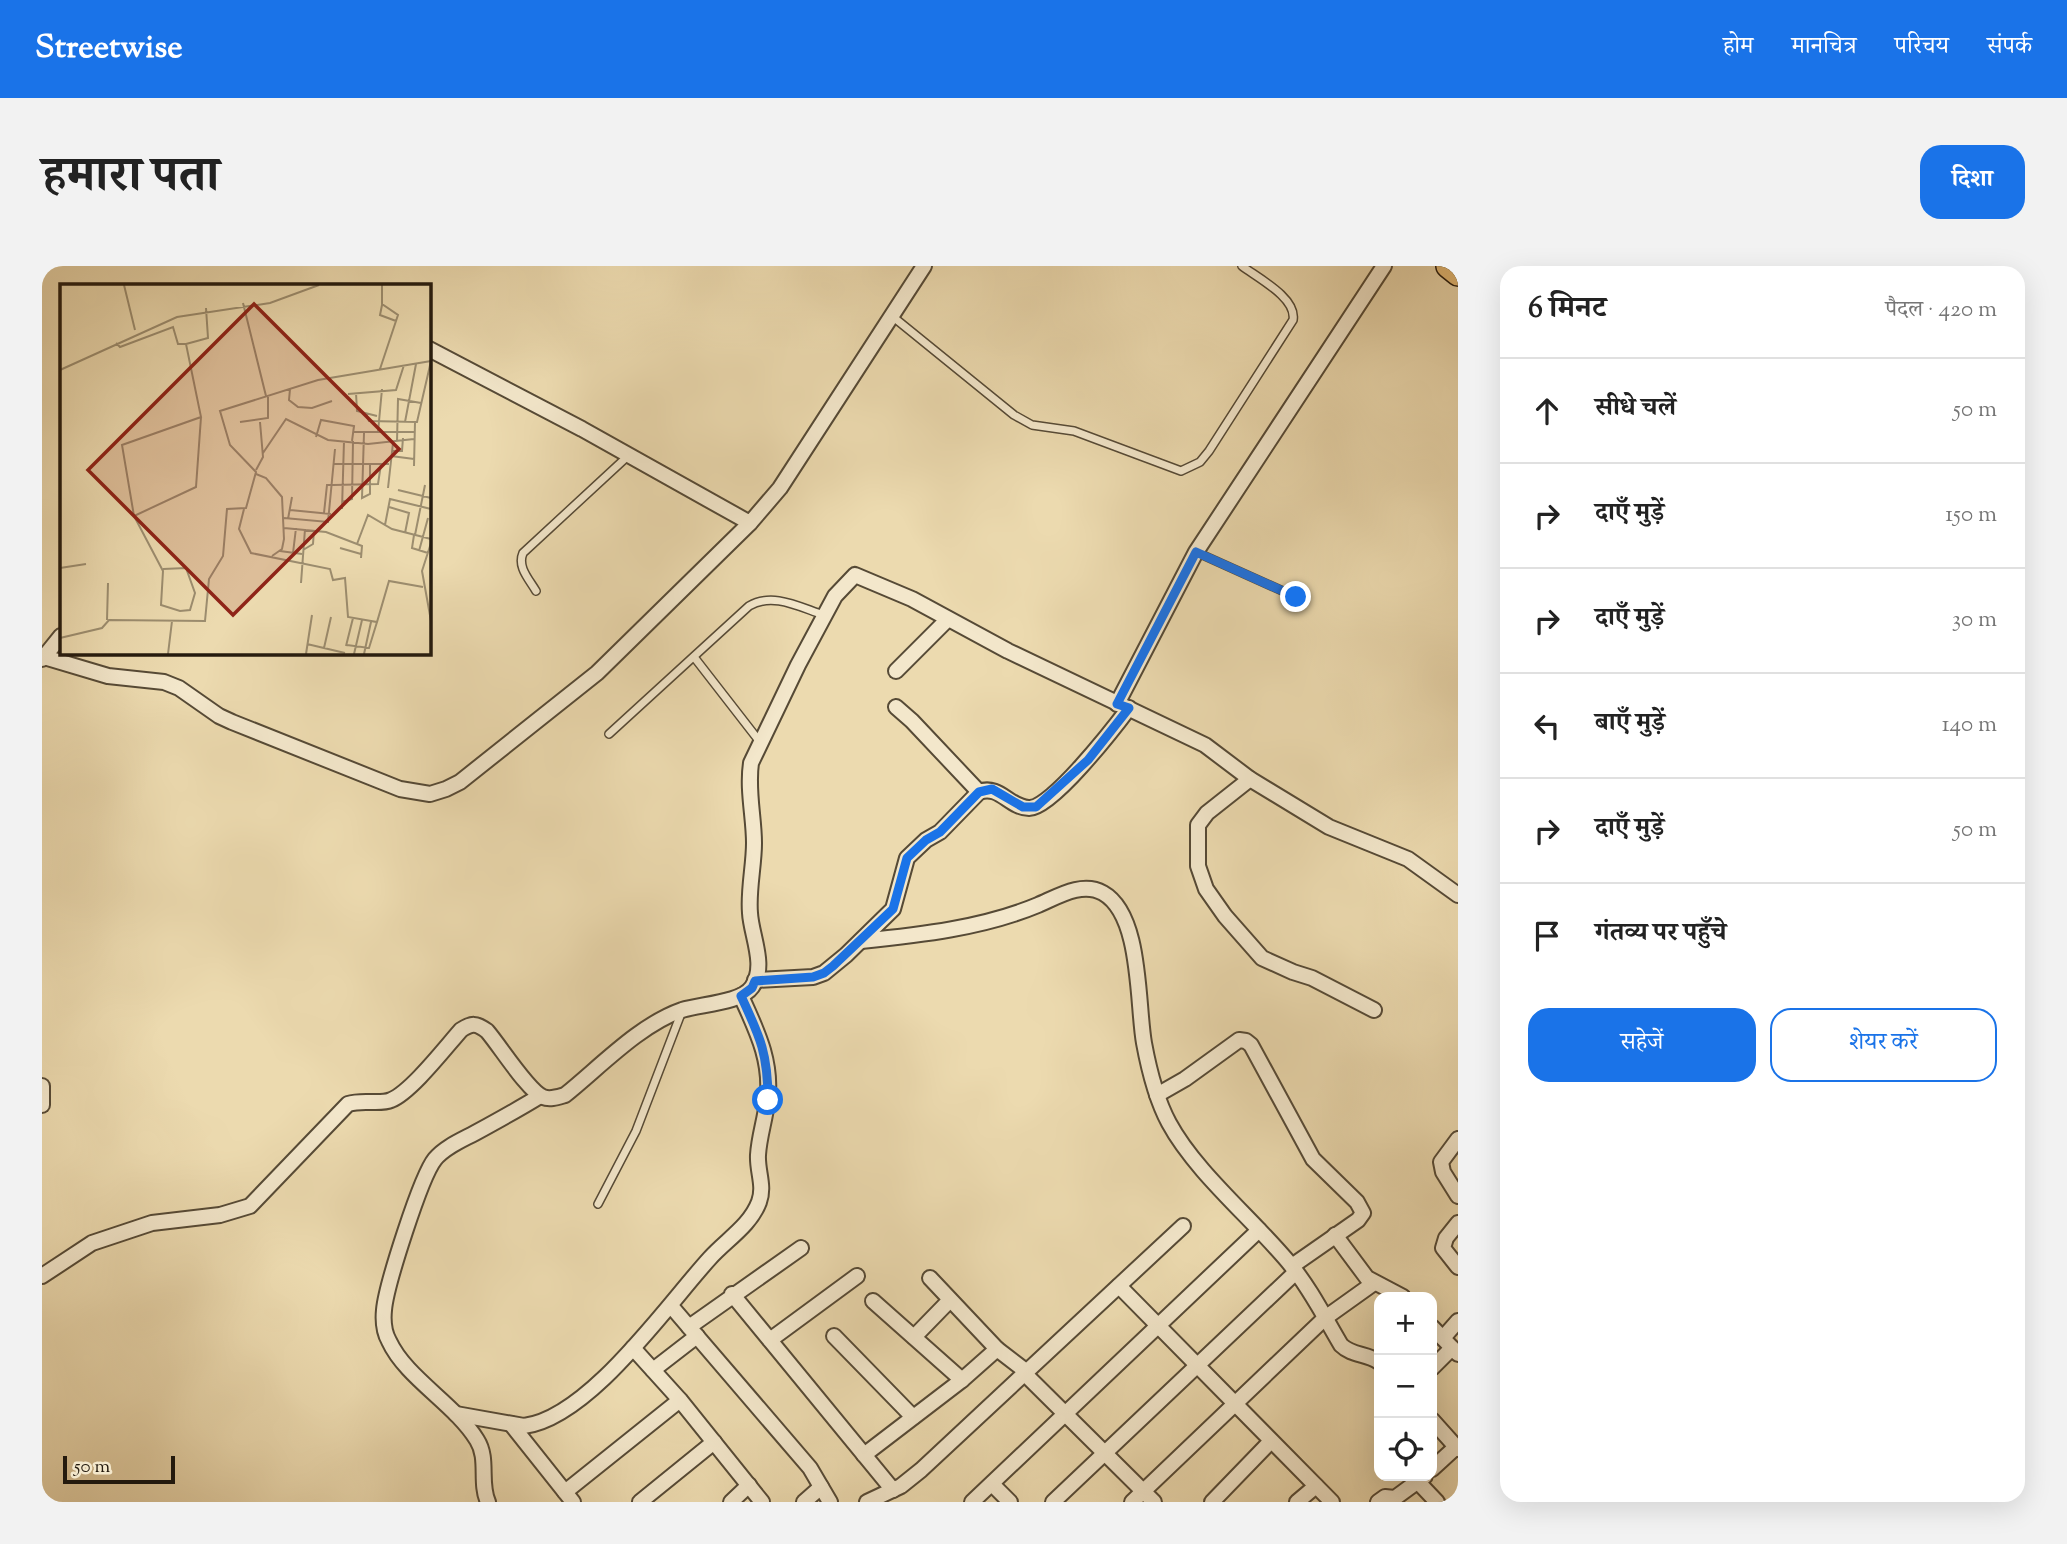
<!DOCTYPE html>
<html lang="hi">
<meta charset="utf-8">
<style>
body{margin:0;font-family:"Sorts Mill Goudy","Noto Serif Devanagari",serif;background:#f2f2f2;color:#222}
.controls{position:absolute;right:21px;bottom:21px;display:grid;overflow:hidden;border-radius:14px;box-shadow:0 7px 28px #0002}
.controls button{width:63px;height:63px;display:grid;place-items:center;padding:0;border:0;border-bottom:2px solid #e0e0e0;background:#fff;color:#222;font:35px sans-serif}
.scale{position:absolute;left:21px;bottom:18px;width:112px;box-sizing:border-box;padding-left:7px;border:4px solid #241a0e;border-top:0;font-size:19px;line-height:24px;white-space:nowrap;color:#241a0e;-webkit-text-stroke:5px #f3e7cb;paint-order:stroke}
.stop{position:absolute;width:21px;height:21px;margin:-16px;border:5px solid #1a73e8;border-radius:50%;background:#fff}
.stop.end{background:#1a73e8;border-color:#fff;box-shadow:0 2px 7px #0008}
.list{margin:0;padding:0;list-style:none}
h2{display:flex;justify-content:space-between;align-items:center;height:91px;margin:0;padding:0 28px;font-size:30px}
h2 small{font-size:23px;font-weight:400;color:#767676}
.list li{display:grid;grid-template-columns:46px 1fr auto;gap:21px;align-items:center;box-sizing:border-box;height:105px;padding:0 28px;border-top:2px solid #e0e0e0}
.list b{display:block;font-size:26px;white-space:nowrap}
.list em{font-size:23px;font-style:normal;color:#767676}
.actions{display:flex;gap:14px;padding:21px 28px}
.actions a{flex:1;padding:16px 0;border:2px solid #1a73e8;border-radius:21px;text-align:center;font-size:24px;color:#1a73e8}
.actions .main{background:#1a73e8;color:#fff}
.icon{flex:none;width:38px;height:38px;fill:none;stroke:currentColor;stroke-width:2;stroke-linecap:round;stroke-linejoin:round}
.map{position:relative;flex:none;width:1416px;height:1236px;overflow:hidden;border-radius:21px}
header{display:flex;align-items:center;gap:42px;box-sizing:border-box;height:98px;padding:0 35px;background:#1a73e8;color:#fff}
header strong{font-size:33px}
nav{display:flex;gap:38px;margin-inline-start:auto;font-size:24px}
.intro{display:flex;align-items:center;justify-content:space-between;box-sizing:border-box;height:168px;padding:0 42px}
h1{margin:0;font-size:49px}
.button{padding:18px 32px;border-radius:21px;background:#1a73e8;color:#fff;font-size:24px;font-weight:700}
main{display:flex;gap:42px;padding:0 42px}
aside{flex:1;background:#fff;border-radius:21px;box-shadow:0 7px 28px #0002}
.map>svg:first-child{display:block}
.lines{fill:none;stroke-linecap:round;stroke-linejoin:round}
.service-casing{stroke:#564a36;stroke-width:10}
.minor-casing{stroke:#564a36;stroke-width:18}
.primary-casing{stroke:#241a0e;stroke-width:26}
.service{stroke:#f3e7cb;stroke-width:7}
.minor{stroke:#f3e7cb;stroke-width:14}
.primary{stroke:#e6bd78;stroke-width:23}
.route{stroke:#1a73e8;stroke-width:9}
.inset-road{fill:none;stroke:#9c8d6f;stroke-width:2}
.view{fill:#8f2418;fill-opacity:0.15;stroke:#8f2418;stroke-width:3.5}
.inset-edge{fill:none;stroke:#241a0e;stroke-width:3.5}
</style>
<header>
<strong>Streetwise</strong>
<nav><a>होम</a><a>मानचित्र</a><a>परिचय</a><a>संपर्क</a></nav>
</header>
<div class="intro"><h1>हमारा पता</h1><a class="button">दिशा</a></div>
<main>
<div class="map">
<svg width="1416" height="1236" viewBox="0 0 1416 1236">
<rect width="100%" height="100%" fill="#ecdaaf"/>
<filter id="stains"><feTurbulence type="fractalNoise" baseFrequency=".00286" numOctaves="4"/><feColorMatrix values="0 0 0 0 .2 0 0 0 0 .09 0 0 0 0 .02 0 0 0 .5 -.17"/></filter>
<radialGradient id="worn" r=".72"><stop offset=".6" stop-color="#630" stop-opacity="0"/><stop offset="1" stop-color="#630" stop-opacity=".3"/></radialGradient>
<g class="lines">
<defs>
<g id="service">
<path d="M850,50L972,149L990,159L1032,165L1139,205L1158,196L1167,185L1251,54C1255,32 1216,12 1200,0"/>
<polyline points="1154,286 1254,331"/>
<path d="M494,325C487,313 475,301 481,287L587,189"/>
<polyline points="652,391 718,476"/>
<path d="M567,468L707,340C731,326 757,341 782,349"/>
<polyline points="556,938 594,865 640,745"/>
</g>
<g id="minor">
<polyline points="387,83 540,163 708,257 738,222 882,0"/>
<polyline points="2,391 19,370"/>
<polyline points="0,393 2,391 66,410 122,416 137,422 177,450 190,456 358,523 388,528 404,523 418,516 555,407 708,257"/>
<polyline points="854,405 906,353"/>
<polyline points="1075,438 1154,286 1342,0"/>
<path d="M854,441L870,455L937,526C957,518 968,542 987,542C1009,543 1072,462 1087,442"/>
<polyline points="1208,513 1165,547 1156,559 1156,600 1164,623 1183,650 1220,692 1251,706 1270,712 1332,744"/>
<path d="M819,675C878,669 941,662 996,639C1015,631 1040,615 1061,627C1100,649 1095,738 1102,777C1107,804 1114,833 1127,857C1154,907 1212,954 1248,998C1268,1022 1283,1052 1299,1079C1310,1090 1325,1087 1337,1096"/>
<polyline points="713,714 771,711 782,707 804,689 851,643 865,592 884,574 898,566 937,526"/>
<polyline points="0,820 0,839"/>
<polyline points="1115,829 1143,813 1197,774 1204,775 1209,779 1271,893 1315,936 1321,947 1316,954 1250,1000"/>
<polyline points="1416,873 1399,896 1401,906 1416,930"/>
<polyline points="1416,957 1404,972 1401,982 1416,1001"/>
<polyline points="1293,969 1325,1012 1361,1031"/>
<path d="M0,1010L50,977L110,957L178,949L208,940L306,838C321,833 338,839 349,834C369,826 403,782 419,764C430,757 434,757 445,765C458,780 486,825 501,831C508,834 516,831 523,829C558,801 597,759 640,744C659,738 699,737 710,721C725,700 709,669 708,647C706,624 712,600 712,577C712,551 705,524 709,497L756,399L793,330L813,309L870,333L966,385L1163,479L1208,513L1287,561L1366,593L1416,629"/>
<polyline points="888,1012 955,1083"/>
<polyline points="1077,1020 1290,1236"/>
<polyline points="690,1028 851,1224"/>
<polyline points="831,1035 920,1114"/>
<polyline points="629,1040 768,1202 788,1236"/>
<polyline points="647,1061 759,982"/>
<polyline points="1390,1061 1416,1088"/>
<polyline points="792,1070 871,1151"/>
<polyline points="872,1071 908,1034"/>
<polyline points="1401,1072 1416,1055"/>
<polyline points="728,1074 815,1010"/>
<polyline points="591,1082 638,1134 720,1236"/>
<polyline points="1390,1102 1410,1082"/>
<polyline points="611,1104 655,1070"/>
<polyline points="983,1108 1112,1236"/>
<path d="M414,1148L482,1160C547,1152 625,1039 668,992C684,974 708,960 717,936C723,920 715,905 716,889C717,871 723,854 725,836C731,797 715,765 699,730"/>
<polyline points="1390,1154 1416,1183"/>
<polyline points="469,1158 531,1236"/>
<polyline points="822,1189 920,1114 955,1083 985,1106"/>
<polyline points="1390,1203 1414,1181"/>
<polyline points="1376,1216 1395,1236"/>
<polyline points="950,1218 968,1236"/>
<polyline points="523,1226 638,1134"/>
<path d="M446,1236C437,1216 447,1193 435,1174C413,1138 364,1112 347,1075C342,1066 341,1054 342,1044C344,1020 379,910 393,893C403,881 420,874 433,867C455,855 477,843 498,830"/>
<polyline points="598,1236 672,1176"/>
<polyline points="689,1236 707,1219"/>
<polyline points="762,1236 779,1221"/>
<polyline points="825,1236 859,1220 879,1204 1141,960"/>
<polyline points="930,1236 1217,964"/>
<polyline points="1011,1236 1254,1006"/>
<polyline points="1090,1236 1283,1052 1332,1017"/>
<polyline points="1170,1236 1229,1175"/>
<polyline points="1255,1236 1274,1220"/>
<polyline points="1336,1236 1343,1231 1353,1232 1383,1210"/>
</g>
<polyline id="primary" points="1406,0 1416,8"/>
</defs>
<use href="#service" class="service-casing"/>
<use href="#minor" class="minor-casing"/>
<use href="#primary" class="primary-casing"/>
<use href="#service" class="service"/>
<use href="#minor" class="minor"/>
<use href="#primary" class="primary"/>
</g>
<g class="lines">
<path class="route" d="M726,834C726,787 718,771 699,730L710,722L713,715L771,711L782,707L791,700L851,643L865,592L884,574L898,566L937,526L950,523L981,541H994L1046,494L1087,442L1075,438L1154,286L1254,331"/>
</g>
<g transform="translate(18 18)">
<rect width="371" height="371" fill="#ecdaaf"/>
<path class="inset-road" d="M64,1L75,46M183,19L206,112M322,21L320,31L336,37M56,59L60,63L113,43L118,60H126M320,85L338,31L322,20V1M0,86L117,33L210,19L259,1M230,105L229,116L238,123L252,124L272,117M296,109L297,127L317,132M288,110L336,106L344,81M306,130L309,137L357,138L371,77M180,138L208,134V111M345,138L356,80M293,148H355M318,148L322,105M304,149L302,214L310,210V180M256,153L261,136L294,142L292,157M337,158L338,115L361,119M332,167H342L343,154M203,169L226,135L268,156L308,160L354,155M331,172L354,175M274,180H329M354,182L355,138M196,186L203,173L200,138M196,190L206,194L222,213L224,255L222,265L212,272M273,201L318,200L321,180M328,204L333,159M338,206L371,214M282,218L292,215L293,157M329,223L349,229L345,249M184,225L179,245L191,269L270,285L273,296L285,294L288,333L317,338L329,297L363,303M282,225L284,157M230,226L271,230M264,229L267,201H273M74,232L62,161L141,133L126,60L148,54L146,24M224,234L268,238L275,165M228,235L232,213M325,241L330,215L371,225M224,244L266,248L297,260L302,262L301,274M354,251L352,264L368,269M355,251L365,201M371,259L362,287L371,337M297,260L308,231L332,245L371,255M280,264L301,270M243,266L253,260L254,246M220,267L242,270M359,267L368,234M233,269L236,244M0,284L26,280M103,285L126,284L135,309L130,326L120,327L101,321L103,287L74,232L136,203L141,133M241,299L245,245M47,336L48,299M0,354L42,344L49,336L145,337L149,295L163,272L167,225L186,224L196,188L170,161L160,127L258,96L371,77M247,360L285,369M287,361L309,364L317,338M286,362L293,334M264,364L271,333M108,370L112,337M246,370L252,331M294,370L302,336M304,370L311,338"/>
<path class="view" d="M194,20L339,165L173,331L28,186Z"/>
<rect width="371" height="371" class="inset-edge"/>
</g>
<rect width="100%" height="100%" filter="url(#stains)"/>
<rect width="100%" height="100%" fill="url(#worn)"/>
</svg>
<div class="controls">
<button>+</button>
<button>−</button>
<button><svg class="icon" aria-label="locate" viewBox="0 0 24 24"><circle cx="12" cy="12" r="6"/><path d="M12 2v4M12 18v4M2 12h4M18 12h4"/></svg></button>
</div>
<div class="scale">50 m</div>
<div class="stop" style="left:726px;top:834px"></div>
<div class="stop end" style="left:1254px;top:331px"></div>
</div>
<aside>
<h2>6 मिनट<small>पैदल · 420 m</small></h2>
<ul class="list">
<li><svg class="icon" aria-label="ahead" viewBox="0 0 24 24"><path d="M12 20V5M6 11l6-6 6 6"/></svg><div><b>सीधे चलें</b></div><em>50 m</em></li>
<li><svg class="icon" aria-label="right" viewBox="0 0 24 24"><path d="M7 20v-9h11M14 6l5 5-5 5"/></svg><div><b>दाएँ मुड़ें</b></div><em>150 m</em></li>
<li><svg class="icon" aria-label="right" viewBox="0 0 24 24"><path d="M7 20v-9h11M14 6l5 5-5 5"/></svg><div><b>दाएँ मुड़ें</b></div><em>30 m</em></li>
<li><svg class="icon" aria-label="left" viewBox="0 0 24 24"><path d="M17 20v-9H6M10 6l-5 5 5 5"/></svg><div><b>बाएँ मुड़ें</b></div><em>140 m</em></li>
<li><svg class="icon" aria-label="right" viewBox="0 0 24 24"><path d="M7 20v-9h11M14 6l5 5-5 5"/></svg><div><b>दाएँ मुड़ें</b></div><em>50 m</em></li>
<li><svg class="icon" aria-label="arrive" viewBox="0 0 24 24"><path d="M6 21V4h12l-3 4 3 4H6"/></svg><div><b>गंतव्य पर पहुँचे</b></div></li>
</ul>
<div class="actions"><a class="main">सहेजें</a><a>शेयर करें</a></div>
</aside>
</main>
